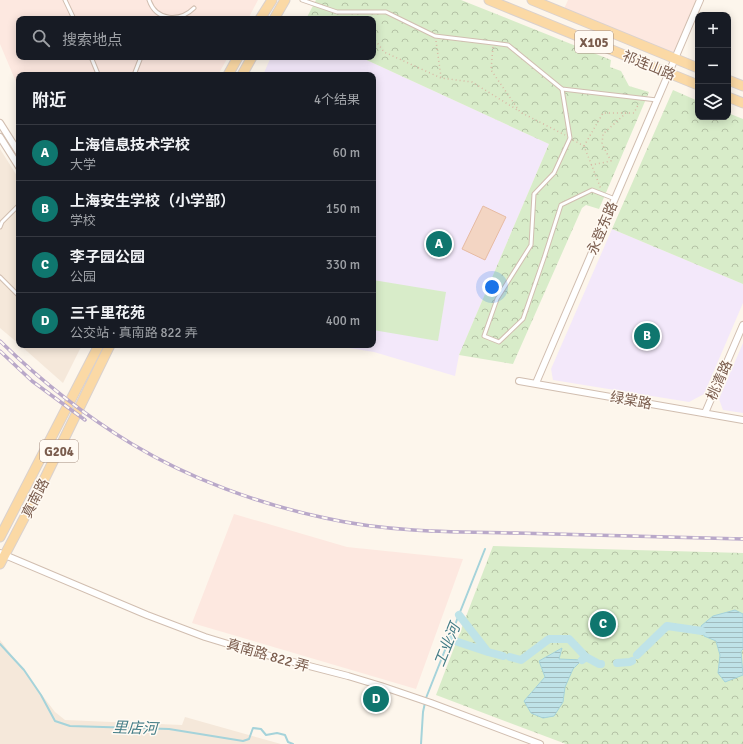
<!DOCTYPE html>
<html lang="zh">
<meta charset="utf-8">
<style>
body{margin:0;font-family:Signika,"Noto Sans SC",sans-serif;background:#242831;color:#f1f3f6}
.controls{position:absolute;right:12px;top:12px;display:grid;overflow:hidden;border-radius:8px;box-shadow:0 2px 10px #0003}
.controls button{width:36px;height:36px;display:grid;place-items:center;padding:0;border:0;border-bottom:1px solid #363941;background:#171b24;color:#f1f3f6;font:20px sans-serif}
.you{position:absolute;left:492px;top:287px;width:14px;height:14px;margin:-10px;border:3px solid #fff;border-radius:50%;background:#1a73e8;box-shadow:0 0 0 6px #1a73e833}
.badge{display:grid;place-items:center;width:26px;height:26px;border-radius:50%;background:#0f766e;color:#fff;font-size:13px;font-weight:700}
.pin{position:absolute;translate:-50% -50%;border:2px solid #fff;box-shadow:0 1px 4px #0006}
.list{margin:0;padding:0;list-style:none}
h2{display:flex;justify-content:space-between;align-items:center;height:52px;margin:0;padding:0 16px;font-size:17px}
h2 small{font-size:13px;font-weight:400;color:#9ea1a6}
.list li{display:grid;grid-template-columns:26px 1fr auto;gap:12px;align-items:center;box-sizing:border-box;height:56px;padding:0 16px;border-top:1px solid #363941}
.list b{display:block;font-size:15px;white-space:nowrap}
.list p{margin:0;font-size:13px;white-space:nowrap;color:#9ea1a6}
.list em{font-size:13px;font-style:normal;color:#9ea1a6}
.icon{flex:none;width:22px;height:22px;fill:none;stroke:currentColor;stroke-width:2;stroke-linecap:round;stroke-linejoin:round}
.map{position:relative;flex:none;width:743px;height:744px;overflow:hidden}
.search{position:absolute;background:#171b24;box-shadow:0 2px 10px #0003;left:16px;top:16px;width:360px;height:44px;display:flex;align-items:center;gap:10px;box-sizing:border-box;padding:0 14px;border-radius:8px;color:#9ea1a6;font-size:15px}
.panel{position:absolute;background:#171b24;box-shadow:0 2px 10px #0003;left:16px;top:72px;width:360px;height:276px;border-radius:8px}
.map>svg:first-child{display:block}
.residential{fill:#f5e8da}
.commercial{fill:#fde8e0}
.education{fill:#f3e8fa}
.park{fill:url(#park-crowns)}
.pitch{fill:#d8ecc9}
.water{fill:url(#water-rules);stroke:#a5d3da}
.lines{fill:none;stroke-linecap:round;stroke-linejoin:round}
.stream{stroke:#a5d3da;stroke-width:2}
.canal{stroke:#bfe3e8;stroke-width:8}
.building{fill:#f3d5c3;stroke:#e6bba3}
.lane-casing{stroke:#d1beb0;stroke-width:5}
.street-casing{stroke:#d1beb0;stroke-width:8}
.primary-casing{stroke:#dad1cd;stroke-width:11}
.path{stroke:#d9b8a5;stroke-width:1.5;stroke-dasharray:1 3;stroke-linecap:butt}
.lane{stroke:#fff;stroke-width:3}
.street{stroke:#fff;stroke-width:6}
.primary{stroke:#fbd9a5;stroke-width:9}
.rail-casing{stroke:#b9a8c9;stroke-width:3.5}
.rail{stroke:#fffaf3;stroke-width:2;stroke-dasharray:6;stroke-linecap:butt}
.labels{text-anchor:middle;stroke-width:3;stroke-linejoin:round;paint-order:stroke}
.shield{fill:#fffaf3;stroke:#a28b7f;stroke-width:1}
.shield-label{font-size:13px;font-weight:bold;fill:#7a5c4d}
.street-label{font-size:14px;fill:#7a5c4d;stroke:#fffaf3}
.water-label{font-size:15px;font-style:italic;fill:#437c86;stroke:#fffaf3}
</style>
<div class="map">
<svg width="743" height="744" viewBox="0 0 743 744">
<defs>
<pattern id="park-crowns" width="20" height="18" patternUnits="userSpaceOnUse"><rect width="20" height="18" fill="#d8ecc9"/><path d="M2 6a3 3 0 1 1 6 0M12 15a3 3 0 1 1 6 0" fill="none" stroke="#b4c2a5"/></pattern>
<pattern id="water-rules" width="6" height="5" patternUnits="userSpaceOnUse"><rect width="6" height="5" fill="#bfe3e8"/><path d="M0 2.5h6" fill="none" stroke="#a0bbbe"/></pattern>
</defs>
<rect width="100%" height="100%" fill="#fdf6ec"/>
<g class="residential">
<polygon points="0,149 19,179 19,344 0,328"/>
<polygon points="20,345 82,345 63,383"/>
<polygon points="0,640 55,712 65,720 182,725 185,717 281,744 0,744"/>
</g>
<g class="commercial">
<polygon points="0,0 258,0 248,19 19,19 19,57 228,57 218,75 19,75 19,89 0,44"/>
<polygon points="568,0 696,0 673,55 564,9"/>
<polygon points="234,514 347,547 463,559 416,689 192,623"/>
</g>
<g class="education">
<polygon points="271,57 360,57 549,144 459,355 455,376 374,352 331,345 373,345 373,75 263,75"/>
<polygon points="612,229 743,284 743,303 704,394 689,402 553,380 551,369"/>
<polygon points="743,343 743,413 723,410 719,399"/>
</g>
<g class="park">
<polygon points="316,0 461,0 611,60 610,67 621,71 629,86 649,92 599,209 586,205 582,208 513,364 459,355 549,144 360,57 373,57 373,19 306,19"/>
<polygon points="673,90 698,101 698,117 728,117 728,113 743,119 743,284 612,229"/>
<polygon points="493,546 743,553 743,744 566,744 436,695"/>
</g>
<polygon class="pitch" points="373,280 446,292 438,341 373,330"/>
<g class="water">
<polygon points="735,610 743,614 743,649 741,651 743,675 725,682 718,673 720,655 716,641 704,636 701,626 713,616"/>
<polygon points="562,648 559,659 582,660 573,669 565,687 563,702 554,716 543,718 531,713 524,701 545,677 539,661"/>
</g>
<g class="lines">
<g class="stream">
<polyline points="0,644 24,670 41,695 55,721 70,726 169,729 243,741 249,739 253,728 261,729 266,735 277,733 285,735 288,742 293,744"/>
<polyline points="421,744 423,712 426,698 485,549"/>
</g>
<g class="canal">
<polyline points="459,615 487,651"/>
<polyline points="449,639 488,652 503,656"/>
<polyline points="637,655 667,626 702,631"/>
<polyline points="510,657 521,660 549,639 569,639 586,657 582,660"/>
<polyline points="586,657 599,664 601,664"/>
<polyline points="617,663 630,662 632,661"/>
</g>
</g>
<polygon class="building" points="483,206 506,217 485,260 462,249"/>
<g class="lines">
<defs>
<g id="lane">
<polyline points="65,0 74,19"/>
<path d="M149,0C156,21 180,22 194,8"/>
<polyline points="302,0 337,12 386,12 435,36 493,43 508,45 562,89 657,100"/>
<polyline points="91,57 98,74 100,75"/>
<polyline points="134,75 141,57"/>
<polyline points="562,89 570,138 554,173 534,194 531,245 497,299 484,336 499,342 523,319 544,258 561,205 592,190 615,199"/>
<polyline points="0,227 2,222 19,205"/>
<polyline points="0,277 19,296"/>
</g>
<g id="street">
<polyline points="0,123 19,153"/>
<polyline points="0,137 19,167"/>
<polyline points="519,381 743,420"/>
<polyline points="536,383 700,0"/>
<polyline points="705,413 743,325"/>
<polyline points="0,553 147,615 205,637 251,651 348,676 381,686 431,703 540,744"/>
</g>
<g id="primary">
<polyline points="489,0 698,85"/>
<polyline points="532,0 698,68"/>
<polyline points="260,19 272,0"/>
<polyline points="274,19 285,0"/>
<polyline points="228,75 238,57"/>
<polyline points="242,75 252,57"/>
<polyline points="728,80 743,86"/>
<polyline points="728,97 743,103"/>
<polyline points="0,537 99,345"/>
<polyline points="0,564 42,484 110,345"/>
</g>
</defs>
<use href="#lane" class="lane-casing"/>
<use href="#street" class="street-casing"/>
<use href="#primary" class="primary-casing"/>
<g class="path">
<polyline points="373,37 384,52 441,78 472,82 519,111"/>
<polyline points="436,41 441,77"/>
<polyline points="493,47 491,70 520,112 565,135"/>
<polyline points="573,140 584,146 601,189"/>
<polyline points="584,146 603,113 634,113 639,103"/>
<polyline points="591,165 611,161 602,144 603,134 626,113"/>
</g>
<use href="#lane" class="lane"/>
<use href="#street" class="street"/>
<use href="#primary" class="primary"/>
<defs>
<g id="rail">
<path d="M0,341C40,380 84,415 132,444C190,479 259,504 325,518C387,532 452,532 516,533C591,535 667,537 743,539"/>
<polyline points="0,351 32,381 85,420"/>
</g>
</defs>
<use href="#rail" class="rail-casing"/>
<use href="#rail" class="rail"/>
</g>
<g class="labels">
<g class="shield">
<rect x="575" y="31" width="38" height="22" rx="3"/>
<rect x="40" y="440" width="38" height="22" rx="3"/>
</g>
<g class="shield-label">
<text x="594" y="47">X105</text>
<text x="59" y="456">G204</text>
</g>
<g class="street-label">
<text transform="translate(649 65) rotate(22)" y="5">祁连山路</text>
<text transform="translate(602 228) rotate(-67)" y="5">永登东路</text>
<text transform="translate(719 380) rotate(-66)" y="5">桃清路</text>
<text transform="translate(631 400) rotate(10)" y="5">绿棠路</text>
<text transform="translate(35 498) rotate(-63)" y="5">真南路</text>
<text transform="translate(268 655) rotate(16)" y="5">真南路 822 弄</text>
</g>
<g class="water-label">
<text transform="translate(447 645) rotate(-68)" y="5">工业河</text>
<text transform="translate(135 728) rotate(2)" y="5">里店河</text>
</g>
</g>
</svg>
<div class="controls">
<button>+</button>
<button>−</button>
<button><svg class="icon" aria-label="layers" viewBox="0 0 24 24"><path d="M12 4l9 5-9 5-9-5zM3 14l9 5 9-5"/></svg></button>
</div>
<div class="you"></div>
<div class="pin badge" style="left:439px;top:244px">A</div>
<div class="pin badge" style="left:647px;top:336px">B</div>
<div class="pin badge" style="left:603px;top:624px">C</div>
<div class="pin badge" style="left:376px;top:699px">D</div>
<div class="search"><svg class="icon" aria-label="search" viewBox="0 0 24 24"><circle cx="10" cy="10" r="6"/><path d="M15 15l6 6"/></svg>搜索地点</div>
<section class="panel">
<h2>附近<small>4个结果</small></h2>
<ul class="list">
<li><span class="badge">A</span><div><b>上海信息技术学校</b><p>大学</p></div><em>60 m</em></li>
<li><span class="badge">B</span><div><b>上海安生学校（小学部）</b><p>学校</p></div><em>150 m</em></li>
<li><span class="badge">C</span><div><b>李子园公园</b><p>公园</p></div><em>330 m</em></li>
<li><span class="badge">D</span><div><b>三千里花苑</b><p>公交站 · 真南路 822 弄</p></div><em>400 m</em></li>
</ul>
</section>
</div>
